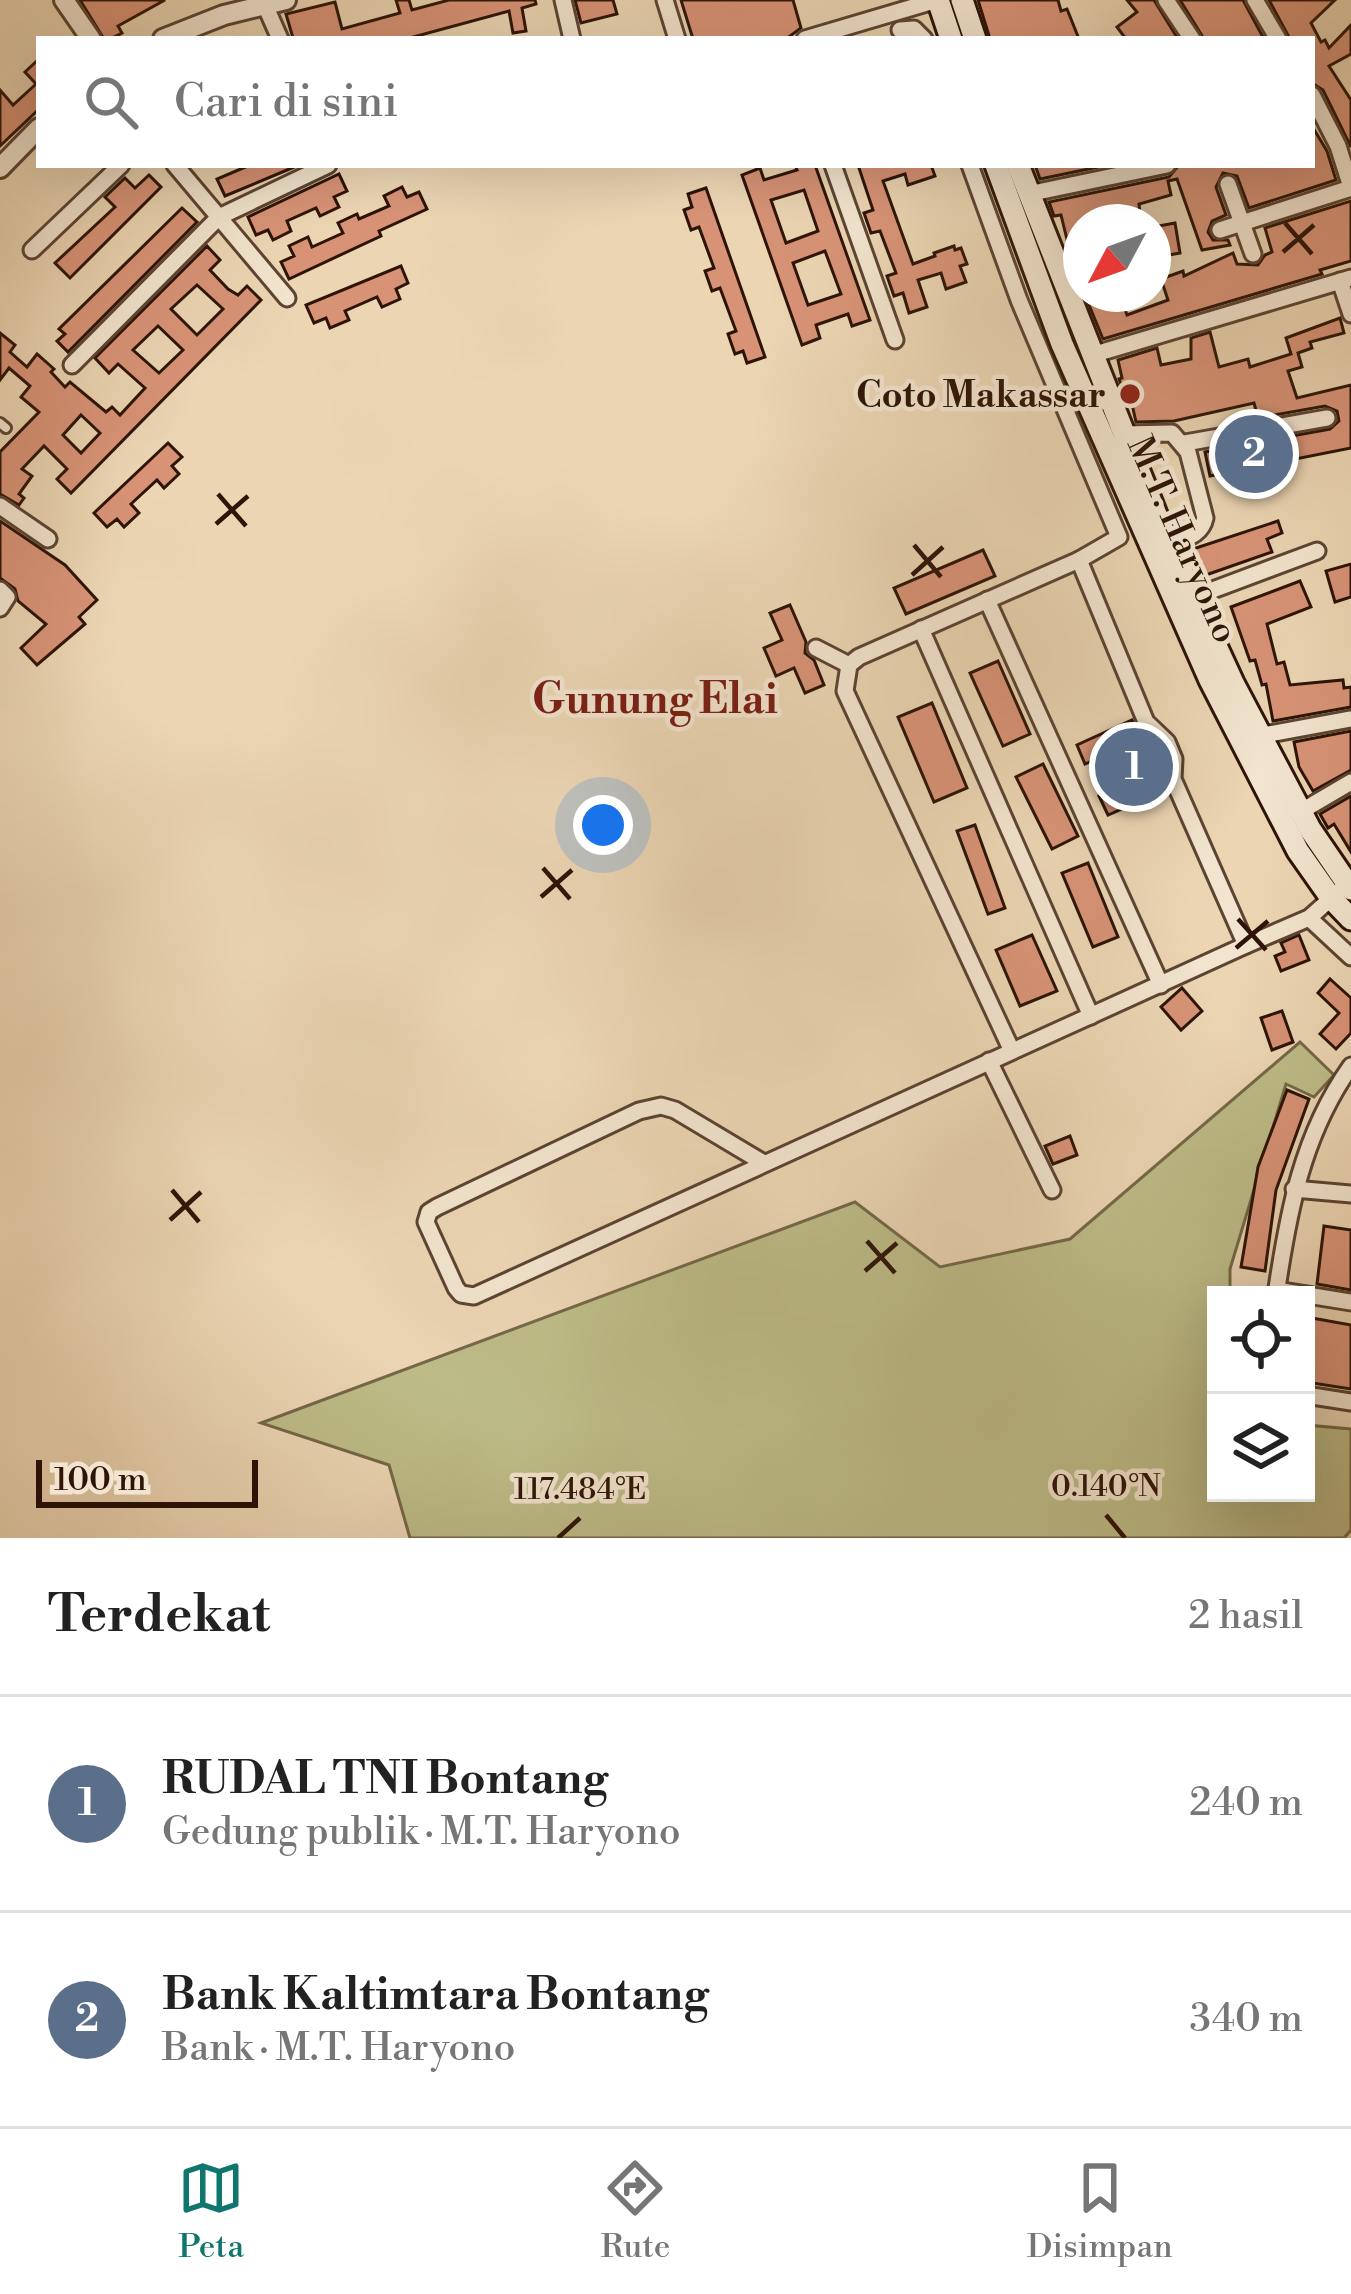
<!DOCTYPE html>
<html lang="id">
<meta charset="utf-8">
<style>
body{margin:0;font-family:"Libre Bodoni",serif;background:#f2f2f2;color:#222}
.controls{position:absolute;right:36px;bottom:36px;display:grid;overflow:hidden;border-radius:0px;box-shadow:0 12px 48px #0002}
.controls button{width:108px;height:108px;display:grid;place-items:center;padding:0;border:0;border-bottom:3px solid #e0e0e0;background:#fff;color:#222;font:60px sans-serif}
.compass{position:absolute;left:1063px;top:204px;width:108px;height:108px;border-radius:50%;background:#fff;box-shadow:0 12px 48px #0002;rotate:229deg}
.scale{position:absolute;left:36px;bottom:30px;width:222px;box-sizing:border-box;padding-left:12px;border:6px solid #2d1407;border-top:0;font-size:33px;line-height:42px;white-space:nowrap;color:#2d1407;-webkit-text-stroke:9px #f2e4ce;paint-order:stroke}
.you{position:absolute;left:603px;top:825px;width:42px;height:42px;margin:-30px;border:9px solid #fff;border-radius:50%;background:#1a73e8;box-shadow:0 0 0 18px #1a73e833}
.badge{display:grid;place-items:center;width:78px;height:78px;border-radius:50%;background:#0f766e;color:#fff;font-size:39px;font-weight:700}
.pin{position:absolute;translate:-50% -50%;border:6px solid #fff;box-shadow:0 3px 12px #0006}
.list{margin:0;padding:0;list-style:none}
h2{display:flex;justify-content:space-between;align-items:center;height:156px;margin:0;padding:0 48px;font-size:51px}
h2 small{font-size:39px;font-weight:400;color:#767676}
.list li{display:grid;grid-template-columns:78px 1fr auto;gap:36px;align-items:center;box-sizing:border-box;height:216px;padding:0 48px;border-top:3px solid #e0e0e0}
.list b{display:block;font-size:45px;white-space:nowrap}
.list p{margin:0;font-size:39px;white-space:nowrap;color:#767676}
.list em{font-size:39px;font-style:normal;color:#767676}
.icon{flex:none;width:66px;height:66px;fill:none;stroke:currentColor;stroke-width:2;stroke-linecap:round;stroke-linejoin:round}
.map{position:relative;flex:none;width:1351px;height:1538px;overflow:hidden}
.search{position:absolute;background:#fff;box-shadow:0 12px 48px #0002;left:36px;right:36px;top:36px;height:132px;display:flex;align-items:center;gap:30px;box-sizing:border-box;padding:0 42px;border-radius:0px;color:#767676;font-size:45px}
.sheet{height:588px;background:#fff}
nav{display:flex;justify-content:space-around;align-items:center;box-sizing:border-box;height:168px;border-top:3px solid #e0e0e0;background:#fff;font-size:33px;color:#767676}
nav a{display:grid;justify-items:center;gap:6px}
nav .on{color:#0f766e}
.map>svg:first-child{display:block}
.green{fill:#bdbc88;stroke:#756848;stroke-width:3}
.building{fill:#d89377;stroke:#2d1407;stroke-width:3;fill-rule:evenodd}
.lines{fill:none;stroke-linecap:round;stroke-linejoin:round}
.service-casing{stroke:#5c4432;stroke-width:14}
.minor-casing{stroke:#5c4432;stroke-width:21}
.tertiary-casing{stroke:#5c4432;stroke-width:24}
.secondary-casing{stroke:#2d1407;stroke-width:27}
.service{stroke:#f2e4ce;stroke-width:8}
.minor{stroke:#f2e4ce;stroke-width:15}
.tertiary{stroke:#f2e4ce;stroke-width:18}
.secondary{stroke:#f2e4ce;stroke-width:21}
.ticks{fill:none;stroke:#2d1407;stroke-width:4.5}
.poi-dot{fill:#8f2418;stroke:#f2e4ce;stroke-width:4.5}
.labels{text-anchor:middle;stroke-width:9;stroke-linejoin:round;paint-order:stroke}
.poi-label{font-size:36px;font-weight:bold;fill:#2d1407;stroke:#f2e4ce;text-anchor:end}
.street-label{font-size:36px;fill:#2d1407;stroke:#f2e4ce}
.quarter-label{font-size:42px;font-weight:bold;fill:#7a1f14;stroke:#f2e4ce}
.ticks-label{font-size:30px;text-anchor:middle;fill:#2d1407;stroke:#f2e4ce;stroke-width:9;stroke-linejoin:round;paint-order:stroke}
</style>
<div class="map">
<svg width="1351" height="1538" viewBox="0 0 1351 1538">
<rect width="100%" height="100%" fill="#ebd5b3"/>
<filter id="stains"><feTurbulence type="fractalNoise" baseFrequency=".00167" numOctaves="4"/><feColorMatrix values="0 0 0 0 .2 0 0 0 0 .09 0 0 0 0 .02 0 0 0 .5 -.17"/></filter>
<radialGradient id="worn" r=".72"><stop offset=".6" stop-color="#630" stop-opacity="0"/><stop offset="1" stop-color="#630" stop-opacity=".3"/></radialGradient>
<polygon class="green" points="1300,1042 1334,1075 1314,1097 1286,1084 1230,1269 1230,1295 1216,1295 1216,1493 1306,1493 1306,1425 1351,1429 1351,1530 1344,1538 410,1538 389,1465 261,1423 855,1202 940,1267 1070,1239"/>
<g class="building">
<polygon points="80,0 165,0 118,26 122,33 110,39 104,39"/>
<polygon points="396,0 409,0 412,10 449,0 535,0 536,4 522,8 526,31 513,33 509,11 406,39 293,38 286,14 335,2 342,29 400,13"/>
<polygon points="575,0 613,0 617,14 581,23"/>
<polygon points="681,0 793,0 801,28 786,39 693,39"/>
<polygon points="978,0 1058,0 1061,11 1067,9 1079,39 990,39"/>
<polygon points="1127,0 1154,0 1178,39 1126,39 1117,27 1137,12"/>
<polygon points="1180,0 1243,0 1264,39 1204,39"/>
<polygon points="1269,0 1335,0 1311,23 1321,42 1325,40 1329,48 1351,25 1351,54 1329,66 1351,100 1351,147 1323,90 1312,83 1312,39 1290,39"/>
<polygon points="39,59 39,109 0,146 0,90 13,105 36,84 25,72"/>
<polygon points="1312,126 1327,151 1336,180 1249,208 1237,176 1223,173 1216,187 1226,215 1212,221 1208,232 1213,240 1228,240 1230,245 1202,250 1177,179 1168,181 1171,195 1139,204 1141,222 1081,222 1081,258 1072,260 1061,215 1054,216 1049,202 1169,177 1179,165 1312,165"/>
<polygon points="250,165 299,165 225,196 217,179"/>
<path d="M795,165H815L870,320L852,326L848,314L816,325L820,338L802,345L742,175L760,168L764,180L797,170ZM804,190L818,231L786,243L771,200ZM825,251L841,294L808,305L793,263Z"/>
<polygon points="858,165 931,165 935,176 908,185 905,174 883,181 913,264 935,256 934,253 954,246 955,250 961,248 967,264 960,266 966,282 946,289 941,273 918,280 927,307 909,313 903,293 894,296 887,276 896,273 880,231 871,233 864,213 873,210"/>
<polygon points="1035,165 1108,165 1040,179"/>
<polygon points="339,174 347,191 334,197 339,207 320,216 316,208 287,221 291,231 273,240 268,230 256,235 248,217"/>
<polygon points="149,175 161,187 70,278 55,263 115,207 105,197 125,178 135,188"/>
<polygon points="402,187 407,197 419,192 427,209 379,231 381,236 289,279 281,262 294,256 289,246 308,237 312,247 343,233 338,223 357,214 359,219 389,206 384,196"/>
<polygon points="706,188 765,357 747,363 743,351 735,354 728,334 736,331 720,288 712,291 705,271 714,268 699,227 691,230 684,210 692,207 688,194"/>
<polygon points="1351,201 1351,261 1320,270 1322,274 1103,339 1087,300 1120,294 1127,315 1168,300 1161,279 1183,271 1184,276 1233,253 1237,264 1258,265 1265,255 1272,252 1265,228"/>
<polygon points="182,208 197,222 68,352 57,341 65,334 59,329"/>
<polygon points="1175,223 1180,253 1158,257 1153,227"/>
<path d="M207,246L220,260L210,270L228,289L238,295L247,286L261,300L71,493L57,479L67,469L44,446L22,469L32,476L19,494L24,498L19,505L0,494V452L39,412L21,397L30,386L9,368L0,380V333L15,345L10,352L27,367L37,354L54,369L51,372L65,387L70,382L106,412L112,407L120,415L145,388L118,364L109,373L95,358ZM197,285L223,309L197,335L171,309ZM158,326L183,350L159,373L133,350ZM81,415L100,433L81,453L63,435Z"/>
<polygon points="401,266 408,283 396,289 400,299 382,307 377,297 345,311 349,320 330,328 326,318 314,323 306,305"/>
<polygon points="1340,318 1344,333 1310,342 1312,348 1298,353 1302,367 1288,371 1297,398 1351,385 1351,448 1210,476 1205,452 1330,429 1339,421 1337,411 1325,406 1258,418 1254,403 1174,421 1136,422 1130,395 1125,396 1119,379 1122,378 1118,360 1157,348 1161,365 1191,359 1191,338 1210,332 1219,367 1248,359 1250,367 1291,354 1286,338"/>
<polygon points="168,443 182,457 172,466 179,474 164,488 157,480 131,504 139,513 124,527 117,519 107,527 94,513"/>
<polygon points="0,521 65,565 97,600 79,617 85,624 37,665 21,648 46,624 18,601 15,589 0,578"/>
<polygon points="1278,521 1282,533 1267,539 1272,552 1203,576 1193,549"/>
<polygon points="983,550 995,576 906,614 894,588"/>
<polygon points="1351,564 1351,597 1335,602 1326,571"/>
<polygon points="1300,581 1311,607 1267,624 1277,664 1284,662 1290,685 1343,680 1344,688 1351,687 1351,707 1273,721 1266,684 1262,685 1255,660 1250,661 1231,607"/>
<polygon points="790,605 806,642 805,653 814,660 824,685 805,693 794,668 776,676 764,648 782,640 770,613"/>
<polygon points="998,661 1030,734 1003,746 970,673"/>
<polygon points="932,703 967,788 934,802 898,717"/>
<polygon points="1132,720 1165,790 1108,815 1099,796 1142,777 1128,745 1085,764 1077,745"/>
<polygon points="1351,731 1351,770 1313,791 1299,767 1294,742"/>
<polygon points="1043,764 1078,836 1052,849 1016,777"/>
<polygon points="1351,796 1351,852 1334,824 1328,828 1320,814"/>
<polygon points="975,825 1005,908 988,914 957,831"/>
<polygon points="1088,863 1118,937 1093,947 1062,873"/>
<polygon points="1032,935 1057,991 1020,1006 996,950"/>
<polygon points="1299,935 1309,960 1281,971 1275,956 1285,952 1281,943"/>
<polygon points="1330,979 1351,998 1351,1033 1336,1049 1320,1034 1339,1013 1318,993"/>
<polygon points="1182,988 1202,1011 1181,1030 1161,1007"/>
<polygon points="1282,1011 1293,1042 1272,1050 1261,1018"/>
<polygon points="1287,1090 1309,1099 1276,1190 1265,1271 1241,1267 1258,1167"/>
<polygon points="1070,1136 1077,1155 1053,1164 1045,1146"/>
<polygon points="1324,1226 1351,1230 1351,1290 1317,1284"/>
<polygon points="1312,1318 1351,1325 1351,1389 1306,1382"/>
</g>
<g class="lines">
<defs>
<polyline id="service" points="0,423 6,428"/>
<g id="minor">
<polyline points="563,0 572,39"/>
<polyline points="665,0 677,39"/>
<polyline points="1166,0 1192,39"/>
<polyline points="1255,0 1278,39"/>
<polyline points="265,5 280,39"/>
<polyline points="900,30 914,29 924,39"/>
<polyline points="805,39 937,0"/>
<polyline points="1312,95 1338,146 1351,187"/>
<polyline points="175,165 287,298"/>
<polyline points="833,165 895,340"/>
<polyline points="970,165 1019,300 1119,537 1079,560 859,657 849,665 845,691 1012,1051"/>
<polyline points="1228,184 1253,254"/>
<polyline points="1028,194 1167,165"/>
<polyline points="1220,230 1351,188"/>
<polyline points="32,250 121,165"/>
<polyline points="1340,281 1351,314"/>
<polyline points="1092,355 1351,278"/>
<polyline points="72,365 219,217 328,165"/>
<path d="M1125,434L1172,433L1188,452L1205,518C1201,536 1185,538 1170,545"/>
<polyline points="1185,443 1327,418"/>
<polyline points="0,506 48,539"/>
<polyline points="1079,560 1146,722 1167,742 1174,759 1173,779 1246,945"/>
<polyline points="0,590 7,597 0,608"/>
<polyline points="1194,597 1317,551"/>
<polyline points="987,600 1161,985"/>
<polyline points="921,629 1091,1016"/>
<polyline points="816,648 849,665"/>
<polyline points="1258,736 1351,719"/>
<polyline points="1300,812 1351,782"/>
<polyline points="1309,918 1351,957"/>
<polyline points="989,1061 1052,1190"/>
<polyline points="762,1162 675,1110 661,1106 639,1111 437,1207 429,1212 426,1222 456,1288 461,1294 474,1296 1246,945 1309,918 1346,885"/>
<polyline points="1294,1189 1351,1194"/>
<polyline points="1276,1290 1351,1302"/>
<path d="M1276,1295C1288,1213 1302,1135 1351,1066"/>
<polyline points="1306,1395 1351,1402"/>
</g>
<g id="tertiary">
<polyline points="64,0 91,39"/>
<polyline points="163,39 224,15 286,0"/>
<polyline points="0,168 39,128"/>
</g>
<g id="secondary">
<polyline points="938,0 951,39"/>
<polyline points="962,0 975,39"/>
<polyline points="996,165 1062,344 1210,680 1298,851 1331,898 1351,919"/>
<polyline points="1018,165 1159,522 1233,683 1310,829 1351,889"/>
</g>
</defs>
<use href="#service" class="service-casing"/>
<use href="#minor" class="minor-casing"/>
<use href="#tertiary" class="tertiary-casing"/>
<use href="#secondary" class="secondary-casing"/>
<use href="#service" class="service"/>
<use href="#minor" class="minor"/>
<use href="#tertiary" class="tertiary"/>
<use href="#secondary" class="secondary"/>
</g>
<path class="ticks" d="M1285,223L1312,254M1283,252L1314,225M218,494L246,526M216,524L248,496M914,545L941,577M912,575L943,547M543,868L570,899M541,897L572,870M1238,919L1266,950M1236,948L1268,921M172,1190L199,1222M170,1220L201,1192M867,1241L895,1273M865,1271L897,1243M1106,1515L1125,1538M558,1538L580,1518"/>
<circle class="poi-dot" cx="1130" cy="394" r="12"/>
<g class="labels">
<g class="poi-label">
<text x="1106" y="407">Coto Makassar</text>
</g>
<g class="street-label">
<text transform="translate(1184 539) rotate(66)" y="13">M.T. Haryono</text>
</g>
<g class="quarter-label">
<text x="655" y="713">Gunung Elai</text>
</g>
</g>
<g class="ticks-label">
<text x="1106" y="1496">0.140°N</text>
<text x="580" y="1499">117.484°E</text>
</g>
<rect width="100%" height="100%" filter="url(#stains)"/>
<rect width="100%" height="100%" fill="url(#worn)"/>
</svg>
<div class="controls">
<button><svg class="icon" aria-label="locate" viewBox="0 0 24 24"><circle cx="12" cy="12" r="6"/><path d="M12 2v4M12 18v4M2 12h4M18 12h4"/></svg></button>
<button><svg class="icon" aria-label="layers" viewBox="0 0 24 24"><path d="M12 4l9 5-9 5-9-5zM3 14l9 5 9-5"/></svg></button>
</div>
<svg class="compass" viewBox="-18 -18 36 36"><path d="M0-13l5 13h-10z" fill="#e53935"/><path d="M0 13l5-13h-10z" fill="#767676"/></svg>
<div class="scale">100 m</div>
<div class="you"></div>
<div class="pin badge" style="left:1134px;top:767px;background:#5c6f8a">1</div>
<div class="pin badge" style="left:1254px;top:454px;background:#5c6f8a">2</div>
<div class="search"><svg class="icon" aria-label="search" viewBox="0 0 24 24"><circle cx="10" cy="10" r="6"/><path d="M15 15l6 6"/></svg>Cari di sini</div>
</div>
<section class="sheet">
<h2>Terdekat<small>2 hasil</small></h2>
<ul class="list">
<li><span class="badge" style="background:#5c6f8a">1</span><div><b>RUDAL TNI Bontang</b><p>Gedung publik · M.T. Haryono</p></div><em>240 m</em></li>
<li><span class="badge" style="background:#5c6f8a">2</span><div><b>Bank Kaltimtara Bontang</b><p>Bank · M.T. Haryono</p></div><em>340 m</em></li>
</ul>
</section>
<nav>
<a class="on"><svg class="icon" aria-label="map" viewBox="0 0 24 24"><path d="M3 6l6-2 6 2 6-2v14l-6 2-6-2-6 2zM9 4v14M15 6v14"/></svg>Peta</a>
<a><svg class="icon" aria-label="directions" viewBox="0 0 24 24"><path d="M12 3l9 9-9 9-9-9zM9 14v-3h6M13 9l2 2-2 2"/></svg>Rute</a>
<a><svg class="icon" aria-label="saved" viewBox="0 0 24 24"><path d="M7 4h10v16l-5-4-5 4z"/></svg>Disimpan</a>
</nav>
